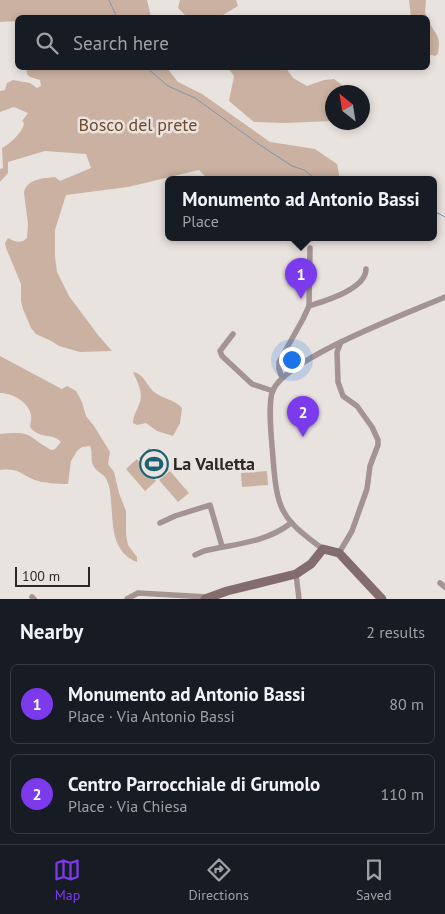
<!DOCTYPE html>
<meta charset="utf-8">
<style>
body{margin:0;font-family:"PT Sans",sans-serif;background:#20242c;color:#f1f3f6}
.compass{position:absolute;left:325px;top:85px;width:45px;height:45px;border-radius:50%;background:#171b24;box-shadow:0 2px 8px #0003;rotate:330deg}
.scale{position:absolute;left:15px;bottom:12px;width:75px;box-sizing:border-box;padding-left:5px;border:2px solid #2b2827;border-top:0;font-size:14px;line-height:18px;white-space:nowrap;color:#2b2827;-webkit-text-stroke:4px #e9e3df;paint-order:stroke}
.you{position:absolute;left:291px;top:359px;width:18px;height:18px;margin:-12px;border:4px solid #fff;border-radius:50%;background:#1a73e8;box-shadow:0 0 0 8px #1a73e833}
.badge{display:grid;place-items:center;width:32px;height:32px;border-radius:50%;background:#7c3aed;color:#fff;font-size:16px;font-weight:700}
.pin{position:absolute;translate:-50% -41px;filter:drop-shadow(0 1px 2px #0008)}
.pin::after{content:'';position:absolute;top:26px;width:18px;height:15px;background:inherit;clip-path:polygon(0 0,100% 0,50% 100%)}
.popup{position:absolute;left:165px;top:176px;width:272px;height:65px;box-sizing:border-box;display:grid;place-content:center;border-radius:8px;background:#171b24;filter:drop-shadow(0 1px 4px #0005);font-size:16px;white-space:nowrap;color:#9ea1a6}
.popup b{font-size:19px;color:#f1f3f6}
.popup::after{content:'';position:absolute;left:50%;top:100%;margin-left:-10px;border:10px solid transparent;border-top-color:#171b24}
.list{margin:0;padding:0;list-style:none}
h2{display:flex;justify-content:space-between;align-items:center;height:65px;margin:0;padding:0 20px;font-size:21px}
h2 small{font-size:16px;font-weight:400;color:#9ea1a6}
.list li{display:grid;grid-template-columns:32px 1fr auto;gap:15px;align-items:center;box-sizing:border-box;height:80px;margin:0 10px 10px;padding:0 10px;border:1px solid #363941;border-radius:8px}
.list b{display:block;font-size:19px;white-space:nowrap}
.list p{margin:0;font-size:16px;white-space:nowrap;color:#9ea1a6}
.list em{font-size:16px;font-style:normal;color:#9ea1a6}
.icon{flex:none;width:28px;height:28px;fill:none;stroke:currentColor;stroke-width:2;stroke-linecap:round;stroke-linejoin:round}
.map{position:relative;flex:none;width:445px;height:599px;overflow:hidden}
.search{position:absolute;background:#171b24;box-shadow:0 2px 8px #0003;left:15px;right:15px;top:15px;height:55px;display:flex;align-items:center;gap:12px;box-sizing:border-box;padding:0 18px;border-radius:8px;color:#9ea1a6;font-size:19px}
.sheet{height:245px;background:#171b24}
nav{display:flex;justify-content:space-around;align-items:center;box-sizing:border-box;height:70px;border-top:1px solid #363941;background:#171b24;font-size:14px;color:#9ea1a6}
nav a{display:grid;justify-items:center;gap:2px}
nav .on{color:#7c3aed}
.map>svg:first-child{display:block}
.green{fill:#cab1a1}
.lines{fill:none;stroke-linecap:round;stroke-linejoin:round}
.stream{stroke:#7f96ae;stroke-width:1}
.street{stroke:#a39393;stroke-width:5.5}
.secondary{stroke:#836c6d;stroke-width:9}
.labels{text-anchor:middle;stroke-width:5;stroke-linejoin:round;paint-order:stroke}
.park-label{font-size:18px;fill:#74492a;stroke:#e9e3df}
.poi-label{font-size:18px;font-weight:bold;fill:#2b2827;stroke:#e9e3df;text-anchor:start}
</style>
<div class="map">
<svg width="445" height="599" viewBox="0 0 445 599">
<rect width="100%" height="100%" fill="#e9e3df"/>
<g class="green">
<polygon points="0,0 147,0 151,17 18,18 17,21 0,22"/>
<polygon points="180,0 236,0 238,6 223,15 223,17 187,17 178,8"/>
<polygon points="409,0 426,0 425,12 427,17 411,17"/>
<path d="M428,19C434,35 442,33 438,54L435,56L428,54Z"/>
<path d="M26,68H51L54,70L62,68H167L178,82L202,94L270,142L315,149L337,164L340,180H209L199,170L128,187L66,195L55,230V257L57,272L69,296L98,335L112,351L80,352L59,346L51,341L36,334L31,328L23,309L21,301V284L6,248L5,243L8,238C15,242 21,244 27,238L28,224L24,193C26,179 44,178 55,177L60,181L91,168L86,154L45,151L8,162V173L0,182V169L3,168L2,148C10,144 23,132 24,123L22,121L28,113L14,107L0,112V91L5,90L7,83L13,80L30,83L37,88L41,86L40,80L30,77L27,74Z"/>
<polygon points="228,68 286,68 293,78 307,86 324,80 334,79 346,88 342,92 332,92 332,104 331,106 332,121 285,123 254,122 229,101 234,76"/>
<path d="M0,356L58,387L62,389L67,386L76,391L82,402L86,416L94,426L110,452L108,464L114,472L119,493L126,511V534L128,545L137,557V562C106,550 115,513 109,486C105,471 98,475 93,465C90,459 93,452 90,446L82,447L77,451L71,461L68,484C60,484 42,483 35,480C19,474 20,468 0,470V434C33,431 25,435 51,450L55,449L61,442C52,432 40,440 30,427C30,423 32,419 31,415C29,402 12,393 0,393Z"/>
<path d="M133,372C143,373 146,384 153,391C162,399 174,399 182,408L180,423L173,436L157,431L146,423L137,425L133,423C133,416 136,413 138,407C145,394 138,384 133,372Z"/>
<polygon points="149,448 169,470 158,479 139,458"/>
<polygon points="137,459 156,481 145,491 126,469"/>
<polygon points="170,471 189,493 178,502 159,480"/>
<polygon points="267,471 268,485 242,487 241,473"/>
</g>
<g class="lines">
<g class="stream">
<polyline points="109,0 117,18"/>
<polyline points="147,68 168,86 195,98 260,145 292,166 304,170 317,180"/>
<polyline points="434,211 445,217"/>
</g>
<g class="street">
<path d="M309,306C325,301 366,289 366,269"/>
<polyline points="233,334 220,351 222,356 252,384 273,391"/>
<polyline points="282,378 279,369 279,362 303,319 309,306 310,248"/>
<polyline points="160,523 175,516 210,505 222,546"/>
<path d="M323,549C281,518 277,511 273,458C272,443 267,403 273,390C289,357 408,313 445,297"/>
<polyline points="339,553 352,531 367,489 370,466 378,445 378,440 372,427 357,406 343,396 338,382 337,352 341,342"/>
<path d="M195,555L204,551C233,544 266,543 291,523"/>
<polyline points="296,574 299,599"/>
<polyline points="440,583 445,587"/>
<polyline points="32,597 34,599"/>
<polyline points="127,599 138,593 208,597"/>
</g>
<polyline class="secondary" points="205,599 227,591 296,574 311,564 323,549 339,553 382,599"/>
</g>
<defs>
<symbol id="stadium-ring" viewBox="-11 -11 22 22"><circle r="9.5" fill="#e9e3df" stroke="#1c6073" stroke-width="1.5"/><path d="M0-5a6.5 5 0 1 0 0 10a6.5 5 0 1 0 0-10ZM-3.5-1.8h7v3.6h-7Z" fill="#1c6073"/></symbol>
</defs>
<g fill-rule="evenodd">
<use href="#stadium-ring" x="138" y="448" width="32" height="32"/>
</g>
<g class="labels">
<g class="park-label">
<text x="138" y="131">Bosco del prete</text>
</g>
<g class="poi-label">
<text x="173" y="470">La Valletta</text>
</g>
</g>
</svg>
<svg class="compass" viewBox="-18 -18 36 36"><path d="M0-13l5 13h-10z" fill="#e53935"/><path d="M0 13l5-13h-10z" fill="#9ea1a6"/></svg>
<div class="scale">100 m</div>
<div class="you"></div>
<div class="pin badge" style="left:301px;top:299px">1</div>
<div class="popup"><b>Monumento ad Antonio Bassi</b>Place</div>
<div class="pin badge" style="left:303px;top:437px">2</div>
<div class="search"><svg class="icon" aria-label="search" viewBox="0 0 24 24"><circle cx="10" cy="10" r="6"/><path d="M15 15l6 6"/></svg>Search here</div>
</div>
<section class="sheet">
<h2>Nearby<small>2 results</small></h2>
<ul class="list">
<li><span class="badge">1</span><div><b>Monumento ad Antonio Bassi</b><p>Place · Via Antonio Bassi</p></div><em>80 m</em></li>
<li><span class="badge">2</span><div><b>Centro Parrocchiale di Grumolo</b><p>Place · Via Chiesa</p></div><em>110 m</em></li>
</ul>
</section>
<nav>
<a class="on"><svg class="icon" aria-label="map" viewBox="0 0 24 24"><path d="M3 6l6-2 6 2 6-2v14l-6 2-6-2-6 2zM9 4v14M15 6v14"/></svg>Map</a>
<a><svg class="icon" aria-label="directions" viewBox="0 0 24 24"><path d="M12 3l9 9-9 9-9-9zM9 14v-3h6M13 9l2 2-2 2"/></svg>Directions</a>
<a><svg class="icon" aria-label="saved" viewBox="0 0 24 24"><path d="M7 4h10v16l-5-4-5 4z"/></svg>Saved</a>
</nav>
